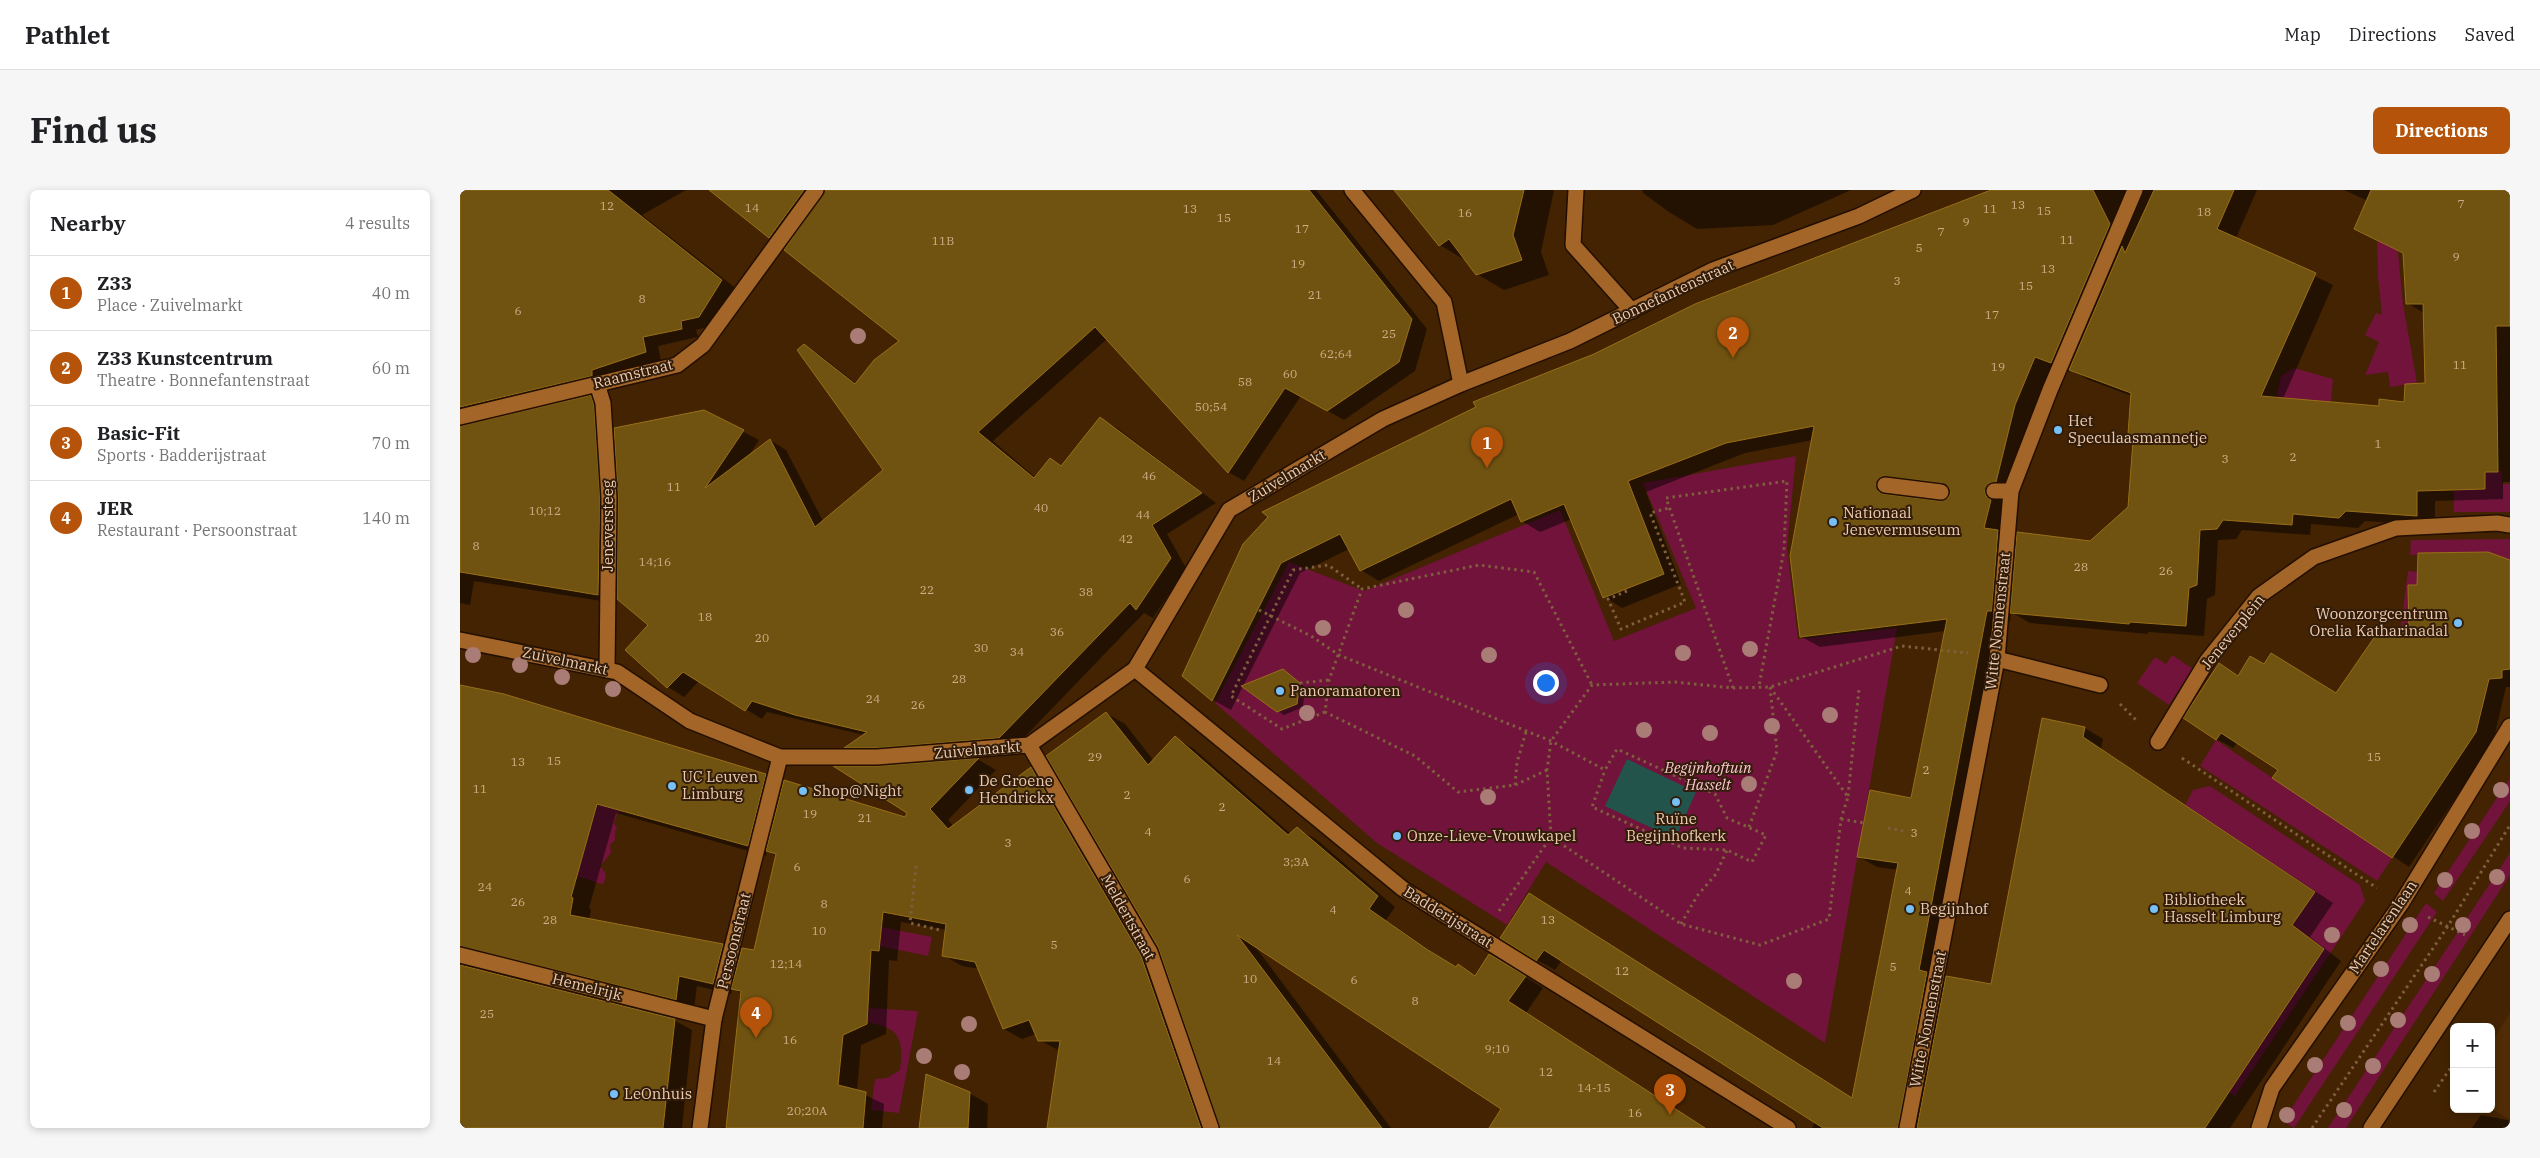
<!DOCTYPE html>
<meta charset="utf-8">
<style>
body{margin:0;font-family:"IBM Plex Serif",serif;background:#f6f6f6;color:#202124}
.controls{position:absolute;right:15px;bottom:15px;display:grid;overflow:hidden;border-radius:8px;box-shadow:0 2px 8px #0003}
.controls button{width:45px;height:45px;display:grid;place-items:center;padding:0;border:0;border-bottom:1px solid #e0e0e0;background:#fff;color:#202124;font:25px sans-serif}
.you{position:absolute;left:1085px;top:492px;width:18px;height:18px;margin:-12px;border:4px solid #fff;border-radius:50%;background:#1a73e8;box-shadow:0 0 0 8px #1a73e833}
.badge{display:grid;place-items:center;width:32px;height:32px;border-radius:50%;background:#b45309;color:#fff;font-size:16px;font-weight:700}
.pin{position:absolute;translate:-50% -41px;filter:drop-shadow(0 1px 2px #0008)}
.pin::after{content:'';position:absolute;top:26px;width:18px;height:15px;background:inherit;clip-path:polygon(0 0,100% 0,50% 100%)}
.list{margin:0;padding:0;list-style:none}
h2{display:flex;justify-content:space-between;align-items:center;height:65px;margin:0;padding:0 20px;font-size:21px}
h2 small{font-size:16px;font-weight:400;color:#757577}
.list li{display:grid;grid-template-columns:32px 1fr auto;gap:15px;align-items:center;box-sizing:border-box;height:75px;padding:0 20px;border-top:1px solid #e0e0e0}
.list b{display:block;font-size:19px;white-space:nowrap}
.list p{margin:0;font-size:16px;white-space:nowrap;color:#757577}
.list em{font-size:16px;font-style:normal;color:#757577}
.map{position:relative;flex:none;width:2050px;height:938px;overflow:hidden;border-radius:8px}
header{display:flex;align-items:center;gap:30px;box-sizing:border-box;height:70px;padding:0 25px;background:#fff;border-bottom:1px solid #e0e0e0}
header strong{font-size:24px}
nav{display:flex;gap:28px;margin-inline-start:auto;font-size:18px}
.intro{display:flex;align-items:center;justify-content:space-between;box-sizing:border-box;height:120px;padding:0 30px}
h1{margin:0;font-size:35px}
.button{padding:12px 22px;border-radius:8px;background:#b45309;color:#fff;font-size:18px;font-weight:700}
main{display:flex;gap:30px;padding:0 30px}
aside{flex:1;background:#fff;border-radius:8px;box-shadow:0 2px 8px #0003}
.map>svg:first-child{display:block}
.built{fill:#502c06}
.green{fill:#71133b}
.water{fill:#23544c}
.shadow{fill:#0007;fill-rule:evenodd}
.building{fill:#715311;stroke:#986f18;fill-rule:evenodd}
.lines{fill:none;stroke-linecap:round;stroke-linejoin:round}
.lane-casing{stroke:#230f01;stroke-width:18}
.street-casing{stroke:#230f01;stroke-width:18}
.secondary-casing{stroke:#230f01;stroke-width:18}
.path{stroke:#7f5e3e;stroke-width:3;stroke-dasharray:2.5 4;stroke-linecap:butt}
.lane{stroke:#a36528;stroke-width:15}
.street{stroke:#a36528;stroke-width:15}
.secondary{stroke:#a36528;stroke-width:15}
.tree{fill:#a97c76}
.poi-dot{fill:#75c0f6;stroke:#321d0b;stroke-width:2}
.labels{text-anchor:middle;stroke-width:4;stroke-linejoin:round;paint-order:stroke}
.number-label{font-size:12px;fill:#cfad88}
.street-label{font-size:15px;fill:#eecbaf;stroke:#321d0b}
.poi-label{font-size:15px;fill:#eecbaf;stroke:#321d0b;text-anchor:start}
.park-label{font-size:15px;font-style:italic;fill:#fdc5d4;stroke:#321d0b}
</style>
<header>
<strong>Pathlet</strong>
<nav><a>Map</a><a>Directions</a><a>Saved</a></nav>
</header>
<div class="intro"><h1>Find us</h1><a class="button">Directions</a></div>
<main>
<aside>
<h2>Nearby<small>4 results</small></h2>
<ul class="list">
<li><span class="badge">1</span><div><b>Z33</b><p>Place · Zuivelmarkt</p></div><em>40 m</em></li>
<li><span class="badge">2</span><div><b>Z33 Kunstcentrum</b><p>Theatre · Bonnefantenstraat</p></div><em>60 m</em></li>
<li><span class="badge">3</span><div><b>Basic-Fit</b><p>Sports · Badderijstraat</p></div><em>70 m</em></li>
<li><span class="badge">4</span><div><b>JER</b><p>Restaurant · Persoonstraat</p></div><em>140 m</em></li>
</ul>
</aside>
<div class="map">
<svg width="2050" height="938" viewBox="0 0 2050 938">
<rect width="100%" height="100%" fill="#432302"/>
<polygon class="built" points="2050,823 2050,930 2031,918 2031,853"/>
<g class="green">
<polygon points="1933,12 1943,114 1957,193 1930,197 1928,182 1905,185 1919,152 1905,145 1916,123 1922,125 1918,87 1917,43"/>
<polygon points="1834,178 1873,189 1870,223 1814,219 1821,186"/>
<polygon points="1336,266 1327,358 1338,449 1437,438 1365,853 1086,672 1047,735 917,653 755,513 829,372 904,401 1100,320 1154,451 1236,418 1183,293"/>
<polygon points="2042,281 2042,294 2050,294 2050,322 1994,322 1994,300 2025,282"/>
<polygon points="2050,349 2050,394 2044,368 2021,362 1950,365 1951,350"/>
<polygon points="1948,381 1958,382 1958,395 1948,395 1948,444 1940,444"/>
<polygon points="1712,465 1733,479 1709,515 1677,493 1695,467 1706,474"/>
<polygon points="1756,550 1932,668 1917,691 1740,576"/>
<polygon points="2050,588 2050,611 1983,711 1974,703"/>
<polygon points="1750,596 1900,695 1905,711 1775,906 1769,902 1863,759 1832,735 1855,702 1725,615 1733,600"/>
<polygon points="138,614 164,622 157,623 154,633 157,638 155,641 155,650 150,655 151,663 140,676 146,684 144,693 141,694 117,686"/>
<polygon points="2050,663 2050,685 1886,938 1868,938"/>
<polygon points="1966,713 1977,722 1834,938 1823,931"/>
<polygon points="421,737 472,747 468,766 419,756"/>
<path d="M408,818L458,821L439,923L411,920L415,889L427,888L440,880C445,847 437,836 404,832L409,826Z"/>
</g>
<polygon class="water" points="1167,569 1236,602 1215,649 1145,616"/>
<g class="shadow">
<polygon points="0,0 226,0 182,25 278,100 255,135 236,140 238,147 198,156 201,171 147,189 14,227 7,233 7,236 131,207 147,216 154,413 14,391 10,415 0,413"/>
<polygon points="251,0 856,0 967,139 955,181 884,230 841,206 784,291 768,282 647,149 533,251 576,288 591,270 602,276 641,229 657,238 756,313 707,344 726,378 693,428 684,423 555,557 402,566 387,558 404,545 307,522 302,529 239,491 224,507 208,497 167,460 189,435 244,221 299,250 288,267 310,250 326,260 363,331 425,280 344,155 360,165 397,194 442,151 327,57 310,47"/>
<polygon points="936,0 1094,0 1081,62 1089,85 1044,100 1017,84 1008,72 980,55"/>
<polygon points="1182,0 1391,0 1313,35 1237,39 1209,22 1183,3"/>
<path d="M1527,0H1797L1776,48L1873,95L1823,209L1920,217L1945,213L1966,194L1964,123L1947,113L1944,64L1895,39L1908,11L1884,0H2050V292H2043V309L1975,311V336L1905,331L1898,338L1851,334L1850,345L1782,340L1776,349L1758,350L1755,405L1747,409L1744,446L1688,442V444L1570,433L1551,422L1550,431H1546L1478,790L1485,794L1532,796L1625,538L1643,549L1641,559L1873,713L1850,747L1881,771L1770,938H1352L1355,931L1102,770L1095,780L1077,770L1070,704L1393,909L1438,680L1417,677L1399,667L1452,610L1485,441L1360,457L1342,447L1353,250L1285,263L1186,302L1221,394L1162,418L1144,407L1112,329L1080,342L1062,331L1059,324L919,391L901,380L889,359L840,383L771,520L753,510L723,486L784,354L1135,165L1528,2ZM1594,176L1610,182L1611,180L1629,190L1672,206L1674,250L1670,318L1631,353L1557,352L1544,344ZM1445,296L1491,301L1489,309L1480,313L1434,306L1436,299Z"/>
<polygon points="2050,372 2050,497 2046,497 2033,552 1949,677 1814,587 1819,580 1778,552 1773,558 1756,549 1759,475 1779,487 1804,475 1877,504 1950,443 1958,396"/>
<polygon points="829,484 845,497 843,517 824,525 818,521"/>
<path d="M0,495L305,586L324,596L446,628L449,622L418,578L519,570L536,580L488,630L494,637L571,579L590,590L700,778L755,938H588L600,861L579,850L576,844L562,849L544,839L520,779L502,776L483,765L487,740L441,732L437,771L429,770L426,844L401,855L397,901L424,914L422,938H261L267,937L282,804L273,798L271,804L237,796L234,819L9,774L10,778L214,830L232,840L222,938H0ZM156,623L306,666L307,661L316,666L295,762L281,766L263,756L129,730L131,720L129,718Z"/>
<polygon points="646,523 665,534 694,571 716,548 734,559 831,644 837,639 856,649 935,717 926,730 987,772 1016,786 1048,776 1083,798 1066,823 1245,938 1031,938 1043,919 794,755 931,938 760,938"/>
<polygon points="509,903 528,914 527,938 460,938"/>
<polygon points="2021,925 2047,930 2050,931 2050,938 2012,938"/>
</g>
<g class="building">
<polygon points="0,0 148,0 262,90 239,127 221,131 222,139 183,147 186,162 132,180 132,186 0,217"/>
<polygon points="249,0 344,0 309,48"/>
<polygon points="365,0 849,0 952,129 939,172 867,221 825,198 768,283 635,137 518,242 574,288 590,268 601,276 640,227 742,303 692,335 711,368 676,420 670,413 539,548 417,558 384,558 407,542 335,525 292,511 285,521 223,482 207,498 165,460 188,435 157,409 158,308 154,238 244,220 284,240 245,298 310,249 355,337 423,280 337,160 344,154 395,194 414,170 439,151 324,60"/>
<polygon points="934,0 1064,0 1053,45 1062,70 1016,85 989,49 979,56"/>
<path d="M1531,0H1633L1650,34L1591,173L1575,167L1555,215L1536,292L1529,293L1525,301L1526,306L1531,310L1524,338L1538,340L1532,421H1527L1459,780L1467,782L1438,938H1363L1084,760L1076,771L1040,748L1069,703L1392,908L1438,673L1397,667L1410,600L1451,608L1487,429L1340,447L1330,366L1354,236L1266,253L1168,291L1204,384L1143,408L1104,314L1061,332L1051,309L900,381L880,344L821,373L752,511L722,486L783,354L808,327L802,322L1016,217L1013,212L1134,164L1235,114ZM1422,286L1482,293L1489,298L1490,304L1488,308L1480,311L1424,304L1419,302L1416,294Z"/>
<polygon points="1694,0 1774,0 1757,39 1856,83 1801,206 1919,216 1919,209 1944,212 1945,194 1965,193 1963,114 1946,114 1943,63 1894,39 1911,0 2050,0 2050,136 2036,136 2038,282 2025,282 2025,299 1957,301 1957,326 1886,321 1879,328 1833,324 1832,335 1763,330 1757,339 1740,340 1737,395 1729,398 1726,436 1670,432 1669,434 1550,423 1557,342 1630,351 1668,317 1673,251 1668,244 1671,203 1609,180 1662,56 1665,63"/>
<polygon points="131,205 134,215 140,308 138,405 0,382 0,236"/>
<polygon points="2028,362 2050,370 2050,479 2042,480 2042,488 2029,489 2016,542 1932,668 1812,588 1818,580 1761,543 1756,550 1723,528 1759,473 1778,486 1790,466 1804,474 1811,463 1876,503 1920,439 1949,442 1948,395 1957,395 1958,363"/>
<polygon points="823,479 840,493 837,514 817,522 781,496"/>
<polygon points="0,495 44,504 306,584 288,656 137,614 111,707 113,708 110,725 263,754 253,794 219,786 216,810 0,756"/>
<polygon points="646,522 688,575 715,546 828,645 837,637 918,706 909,719 968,760 996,777 998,774 1015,786 1029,764 1066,786 1048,811 1245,938 1029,938 1041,919 777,745 922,938 760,938 698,757 586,566"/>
<polygon points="1582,528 1625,537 1623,547 1855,702 1832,735 1864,759 1745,938 1457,938 1486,786 1531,794"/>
<polygon points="519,568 470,619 488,639 571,577 681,766 741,938 587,938 600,851 578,851 569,830 543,839 515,772 482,766 486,734 423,722 419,761 411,760 407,834 383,845 378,895 406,902 403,938 266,938 281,801 271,799 282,758 294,760 316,664 306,661 324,590 445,627 447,623 373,576 418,576"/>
<polygon points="0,775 215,829 203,938 0,938"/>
<polygon points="466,884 510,902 508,938 459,938"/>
</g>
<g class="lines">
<defs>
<g id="lane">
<polyline points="1116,0 1113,55 1172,121"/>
<polyline points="1425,295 1481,302"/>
<polyline points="1534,301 1551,301"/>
</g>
<g id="street">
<polyline points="892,0 984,112 1001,194"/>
<polyline points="137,194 143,213 149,308 147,480"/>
<polyline points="0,227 217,175 243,155 356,0"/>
<polyline points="0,450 157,482 230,531 320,567 417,567 569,555 675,479 769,320 923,229 1001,194 1110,151 1253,80 1399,26 1453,0"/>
<polyline points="1537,469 1640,495"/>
<polyline points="675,479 943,699 1328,938"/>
<polyline points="1698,552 1747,471 1799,406 1854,367 1936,338 2037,333 2050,335"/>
<polyline points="569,555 690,762 751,938"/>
<polyline points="0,765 254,829"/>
<polyline points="240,938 254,829 320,567"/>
<polyline points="1447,938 1537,469 1551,301 1590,200 1675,0"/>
<polyline points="1799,938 1812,898 1941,714 2050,536"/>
</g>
<polyline id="secondary" points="1911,938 2050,729"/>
</defs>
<use href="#lane" class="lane-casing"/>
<use href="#street" class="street-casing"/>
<use href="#secondary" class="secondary-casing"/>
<g class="path">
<polyline points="1167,401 1148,409 1161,439 1225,412 1190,323 1209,318"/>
<polyline points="799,420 851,446 879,465 1091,551 1145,580 1157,559 1255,604 1267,628 1306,645 1292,672 1267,660 1223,658 1132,617 1145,580"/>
<polyline points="840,493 869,490"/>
<polyline points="1310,497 1388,607 1381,629 1369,729 1300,755 1221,734 1091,647 1087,580 1091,551 1132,495 1215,492 1273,498 1310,497 1442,456 1508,463"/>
<polyline points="1273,498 1206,308 1327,291 1324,360 1299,496"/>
<polyline points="1660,514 1677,531"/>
<polyline points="865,522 822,539 771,506 833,380 868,375 902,399"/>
<polyline points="1722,568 1917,698"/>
<polyline points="1087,580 1055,595 998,602 955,566 865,522 869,490 902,399 1019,375 1074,382 1132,495"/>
<polyline points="1055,595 1057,572 1066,542"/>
<polyline points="1388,606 1399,499"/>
<polyline points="1381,629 1404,633"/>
<polyline points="1289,637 1317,561 1310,498"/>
<polyline points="1428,638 1444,641"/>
<polyline points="456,676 450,733 480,740"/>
<polyline points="1039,721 1091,647"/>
<polyline points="1968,727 2005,745"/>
<polyline points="1221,734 1237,706 1256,684 1267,660"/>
<polyline points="1974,902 1994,873"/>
<polyline points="1852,938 1988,736 2050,635"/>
</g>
<use href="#lane" class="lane"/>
<use href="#street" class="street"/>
<use href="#secondary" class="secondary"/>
</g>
<g class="tree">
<circle cx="398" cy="146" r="8"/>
<circle cx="946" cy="420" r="8"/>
<circle cx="863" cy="438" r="8"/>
<circle cx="1290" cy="459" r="8"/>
<circle cx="1223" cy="463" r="8"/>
<circle cx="13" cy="465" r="8"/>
<circle cx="1029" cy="465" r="8"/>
<circle cx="60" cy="475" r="8"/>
<circle cx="102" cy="487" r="8"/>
<circle cx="153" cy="499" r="8"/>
<circle cx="847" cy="523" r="8"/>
<circle cx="1370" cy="525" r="8"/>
<circle cx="1312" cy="536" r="8"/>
<circle cx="1184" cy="540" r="8"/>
<circle cx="1250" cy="543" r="8"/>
<circle cx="1289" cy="594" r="8"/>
<circle cx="2041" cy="600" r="8"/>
<circle cx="1028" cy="607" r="8"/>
<circle cx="2012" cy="641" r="8"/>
<circle cx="2037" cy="687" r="8"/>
<circle cx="1985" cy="690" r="8"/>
<circle cx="1950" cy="735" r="8"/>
<circle cx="2003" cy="735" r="8"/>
<circle cx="1872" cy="745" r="8"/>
<circle cx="1921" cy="779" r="8"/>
<circle cx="1972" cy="784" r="8"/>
<circle cx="1334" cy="791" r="8"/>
<circle cx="1938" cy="830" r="8"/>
<circle cx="1888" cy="833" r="8"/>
<circle cx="509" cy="834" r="8"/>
<circle cx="464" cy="866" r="8"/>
<circle cx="1855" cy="875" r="8"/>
<circle cx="1913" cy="876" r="8"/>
<circle cx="502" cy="882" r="8"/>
<circle cx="1884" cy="920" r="8"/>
<circle cx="1827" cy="925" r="8"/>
</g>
<g class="poi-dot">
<circle cx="1598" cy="240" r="5"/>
<circle cx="1373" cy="332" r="5"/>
<circle cx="1998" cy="433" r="5"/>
<circle cx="820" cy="501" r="5"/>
<circle cx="212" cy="596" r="5"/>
<circle cx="509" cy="600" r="5"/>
<circle cx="343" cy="601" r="5"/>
<circle cx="1216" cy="612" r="5"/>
<circle cx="937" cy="646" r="5"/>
<circle cx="1450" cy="719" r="5"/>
<circle cx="1694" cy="719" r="5"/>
<circle cx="154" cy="904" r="5"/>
</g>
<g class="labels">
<g class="number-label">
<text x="2001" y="18">7</text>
<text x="1558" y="19">13</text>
<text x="147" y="20">12</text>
<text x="292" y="22">14</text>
<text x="730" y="23">13</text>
<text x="1530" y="23">11</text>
<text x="1584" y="25">15</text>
<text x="1744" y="26">18</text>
<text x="1005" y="27">16</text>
<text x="764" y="32">15</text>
<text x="1506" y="36">9</text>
<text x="842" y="43">17</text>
<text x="1481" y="46">7</text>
<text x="1607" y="54">11</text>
<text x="483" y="55">11B</text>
<text x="1459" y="62">5</text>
<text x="1996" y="71">9</text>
<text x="838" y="78">19</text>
<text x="1588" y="83">13</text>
<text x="1437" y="95">3</text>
<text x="1566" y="100">15</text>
<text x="855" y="109">21</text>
<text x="182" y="113">8</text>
<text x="58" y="125">6</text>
<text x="1532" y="129">17</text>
<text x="929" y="148">25</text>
<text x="876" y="168">62;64</text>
<text x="2000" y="179">11</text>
<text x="1538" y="181">19</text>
<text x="830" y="188">60</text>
<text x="785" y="196">58</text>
<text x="751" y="221">50;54</text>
<text x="1918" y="258">1</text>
<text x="1833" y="271">2</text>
<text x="1765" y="273">3</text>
<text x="689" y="290">46</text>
<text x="214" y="301">11</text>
<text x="581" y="322">40</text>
<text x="85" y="325">10;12</text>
<text x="683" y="329">44</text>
<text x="666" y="353">42</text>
<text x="16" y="360">8</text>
<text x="195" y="376">14;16</text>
<text x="1621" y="381">28</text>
<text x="1706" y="385">26</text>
<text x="467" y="404">22</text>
<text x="626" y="406">38</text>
<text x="245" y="431">18</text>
<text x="597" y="446">36</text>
<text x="302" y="452">20</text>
<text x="521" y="462">30</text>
<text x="557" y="466">34</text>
<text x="499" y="493">28</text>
<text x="413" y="513">24</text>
<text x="458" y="519">26</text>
<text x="635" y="571">29</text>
<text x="1914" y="571">15</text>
<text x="94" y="575">15</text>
<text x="58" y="576">13</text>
<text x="1466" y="584">2</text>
<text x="20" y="603">11</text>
<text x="667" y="609">2</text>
<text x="762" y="621">2</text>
<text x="350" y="628">19</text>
<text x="405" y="632">21</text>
<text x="688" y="646">4</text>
<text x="1454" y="647">3</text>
<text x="548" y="657">3</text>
<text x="836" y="676">3;3A</text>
<text x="337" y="681">6</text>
<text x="727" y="693">6</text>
<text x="25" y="701">24</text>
<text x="1448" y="705">4</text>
<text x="58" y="716">26</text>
<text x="364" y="718">8</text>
<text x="873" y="724">4</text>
<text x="90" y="734">28</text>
<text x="1088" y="734">13</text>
<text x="359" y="745">10</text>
<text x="594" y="759">5</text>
<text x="326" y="778">12;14</text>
<text x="1433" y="781">5</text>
<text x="1162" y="785">12</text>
<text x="790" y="793">10</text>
<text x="894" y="794">6</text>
<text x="955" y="815">8</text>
<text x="27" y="828">25</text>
<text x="330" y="854">16</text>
<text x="1037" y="863">9;10</text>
<text x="814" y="875">14</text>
<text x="1086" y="886">12</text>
<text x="1134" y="902">14-15</text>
<text x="347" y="925">20;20A</text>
<text x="1175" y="927">16</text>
</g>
<g class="street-label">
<text transform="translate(1213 102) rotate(-25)" y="5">Bonnefantenstraat</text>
<text transform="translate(173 184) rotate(-14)" y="5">Raamstraat</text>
<text transform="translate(827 286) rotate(-31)" y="5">Zuivelmarkt</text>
<text transform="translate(148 336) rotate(-90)" y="5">Jeneversteeg</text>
<text transform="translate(1538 431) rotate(-84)" y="5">Witte Nonnenstraat</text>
<text transform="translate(1773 442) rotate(-51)" y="5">Jeneverplein</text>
<text transform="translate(105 471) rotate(12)" y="5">Zuivelmarkt</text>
<text transform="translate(517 560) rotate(-5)" y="5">Zuivelmarkt</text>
<text transform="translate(668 727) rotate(61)" y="5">Meldertstraat</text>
<text transform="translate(988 727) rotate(32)" y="5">Badderijstraat</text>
<text transform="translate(1923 737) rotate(-56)" y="5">Martelarenlaan</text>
<text transform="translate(274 751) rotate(-76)" y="5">Persoonstraat</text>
<text transform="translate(127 797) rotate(14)" y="5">Hemelrijk</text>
<text transform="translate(1468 829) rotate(-79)" y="5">Witte Nonnenstraat</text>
</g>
<g class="poi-label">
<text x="1608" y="236">Het<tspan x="1608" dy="17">Speculaasmannetje</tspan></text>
<text x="1383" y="328">Nationaal<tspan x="1383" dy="17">Jenevermuseum</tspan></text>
<text x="1988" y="429" text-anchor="end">Woonzorgcentrum<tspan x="1988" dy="17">Orelia Katharinadal</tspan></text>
<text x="830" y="506">Panoramatoren</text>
<text x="222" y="592">UC Leuven<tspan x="222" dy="17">Limburg</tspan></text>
<text x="519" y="596">De Groene<tspan x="519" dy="17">Hendrickx</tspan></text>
<text x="353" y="606">Shop@Night</text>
<text x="1216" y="634" text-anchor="middle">Ruïne<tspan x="1216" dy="17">Begijnhofkerk</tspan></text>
<text x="947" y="651">Onze-Lieve-Vrouwkapel</text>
<text x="1704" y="715">Bibliotheek<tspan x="1704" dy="17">Hasselt Limburg</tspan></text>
<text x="1460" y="724">Begijnhof</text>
<text x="164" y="909">LeOnhuis</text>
</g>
<g class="park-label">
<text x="1248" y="583">Begijnhoftuin<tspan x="1248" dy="17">Hasselt</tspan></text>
</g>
</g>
</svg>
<div class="controls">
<button>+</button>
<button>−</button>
</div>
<div class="you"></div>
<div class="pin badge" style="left:1027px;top:278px">1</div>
<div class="pin badge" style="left:1273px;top:168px">2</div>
<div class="pin badge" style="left:1210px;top:925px">3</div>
<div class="pin badge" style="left:296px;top:848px">4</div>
</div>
</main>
